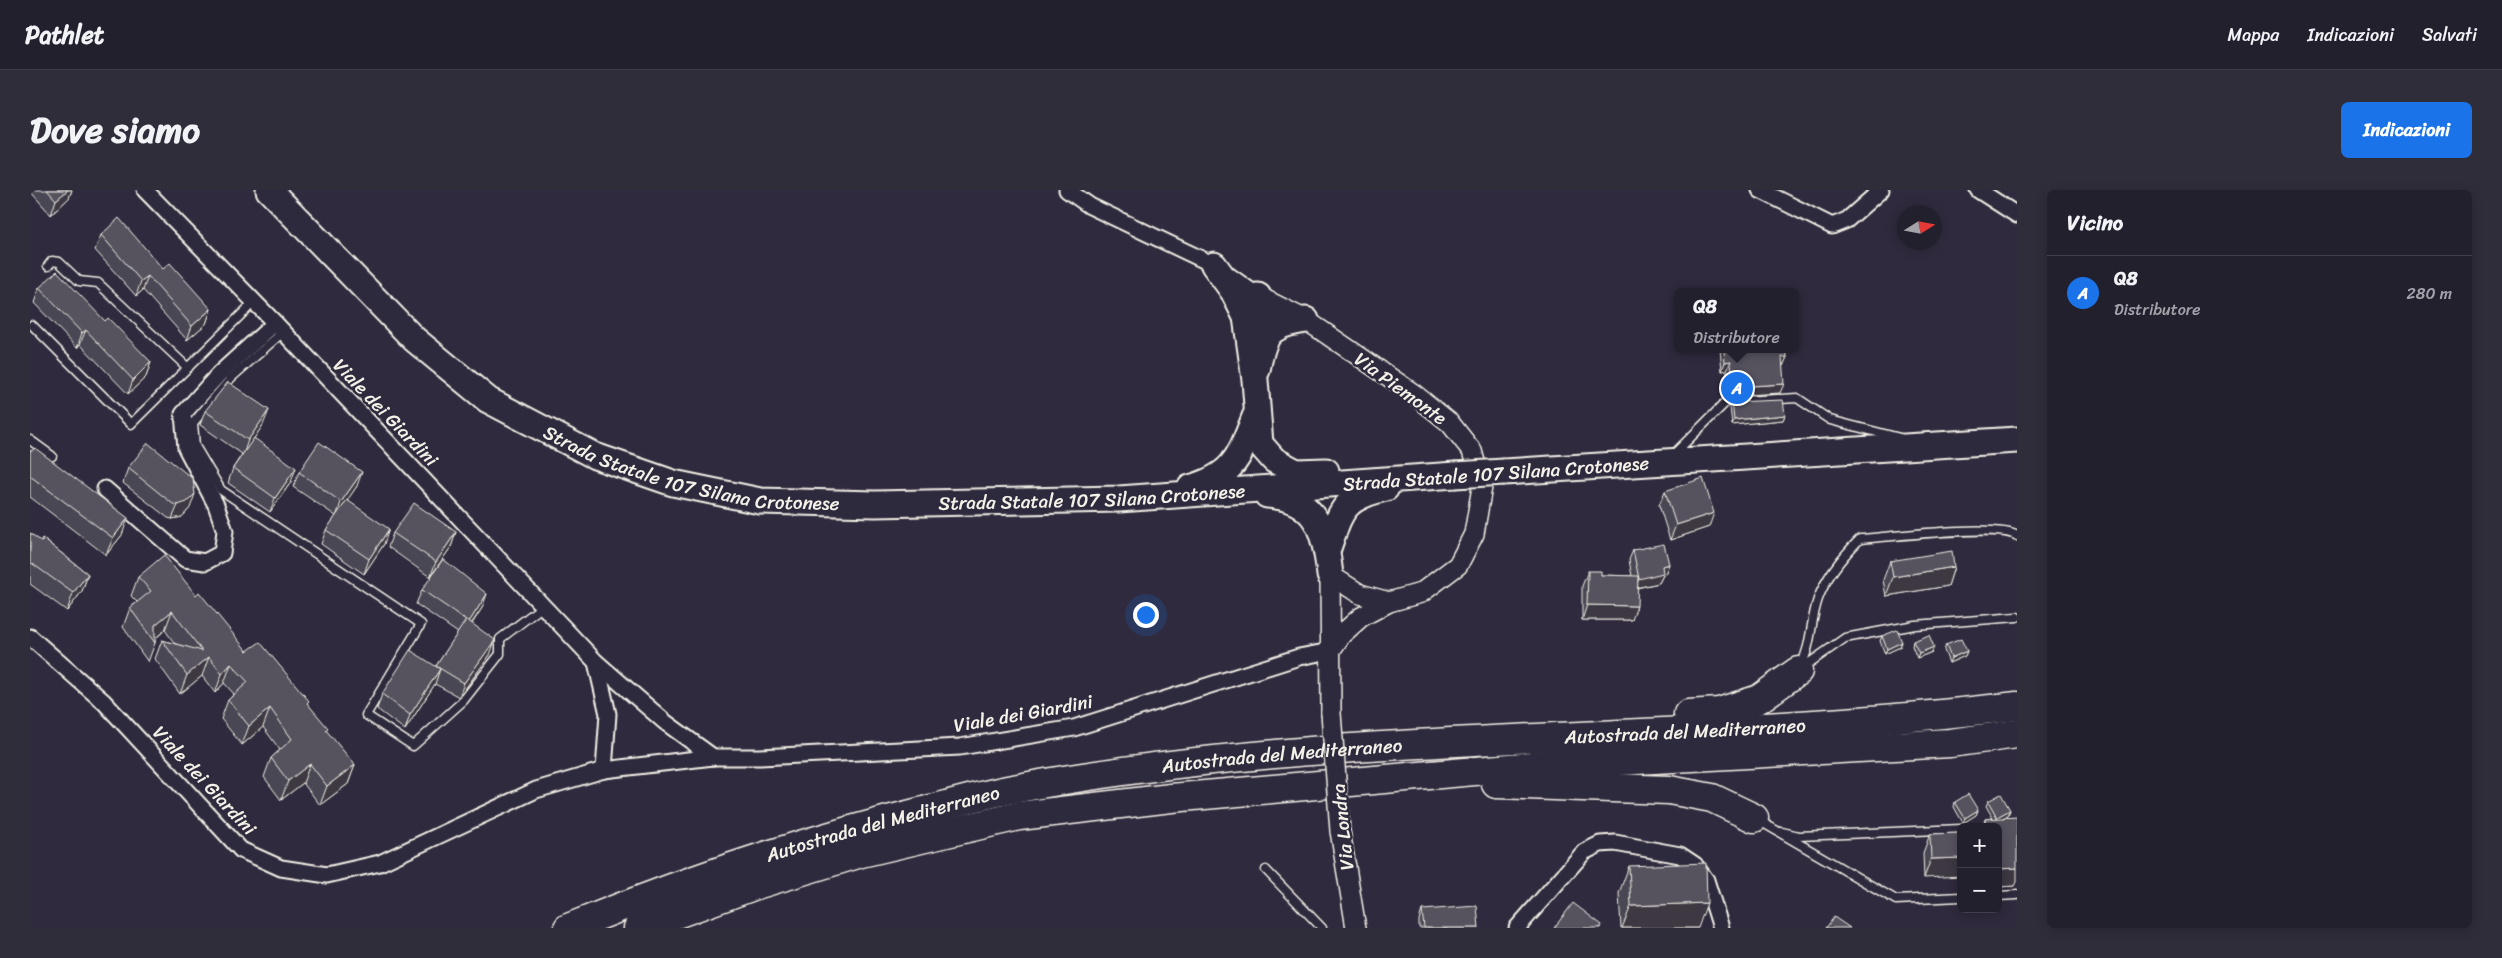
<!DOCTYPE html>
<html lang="it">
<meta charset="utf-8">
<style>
body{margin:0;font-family:Sriracha,sans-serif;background:#2f2d3a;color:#f1f3f6}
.controls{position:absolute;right:15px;bottom:15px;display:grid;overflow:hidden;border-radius:8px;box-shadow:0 2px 12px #0003}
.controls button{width:45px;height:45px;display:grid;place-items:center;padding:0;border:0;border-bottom:1px solid #403e4a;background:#23202e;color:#f1f3f6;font:25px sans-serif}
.compass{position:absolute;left:1867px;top:15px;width:45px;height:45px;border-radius:50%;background:#23202e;box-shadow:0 2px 12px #0003;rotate:79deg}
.you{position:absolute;left:1115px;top:424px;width:18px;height:18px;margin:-12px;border:4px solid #fff;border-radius:50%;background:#1a73e8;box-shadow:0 0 0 8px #1a73e833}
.badge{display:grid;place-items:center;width:32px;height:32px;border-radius:50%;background:#1a73e8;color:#fff;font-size:16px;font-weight:700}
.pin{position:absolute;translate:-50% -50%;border:2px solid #fff;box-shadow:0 1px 5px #0006}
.popup{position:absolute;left:1644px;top:98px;width:125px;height:65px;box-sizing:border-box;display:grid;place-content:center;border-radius:8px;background:#23202e;filter:drop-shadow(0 1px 4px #0005);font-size:16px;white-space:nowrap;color:#a3a3aa}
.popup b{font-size:19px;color:#f1f3f6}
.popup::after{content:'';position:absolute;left:50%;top:100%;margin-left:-10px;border:10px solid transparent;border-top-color:#23202e}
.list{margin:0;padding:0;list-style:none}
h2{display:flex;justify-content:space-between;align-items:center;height:65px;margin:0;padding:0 20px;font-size:21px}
h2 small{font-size:16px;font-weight:400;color:#a3a3aa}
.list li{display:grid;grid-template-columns:32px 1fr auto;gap:15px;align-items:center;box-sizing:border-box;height:75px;padding:0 20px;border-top:1px solid #403e4a}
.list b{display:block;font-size:19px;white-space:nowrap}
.list p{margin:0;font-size:16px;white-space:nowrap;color:#a3a3aa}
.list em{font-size:16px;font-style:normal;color:#a3a3aa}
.map{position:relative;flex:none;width:1987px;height:738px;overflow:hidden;border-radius:8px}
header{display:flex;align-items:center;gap:30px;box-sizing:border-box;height:70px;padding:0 25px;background:#23202e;border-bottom:1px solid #403e4a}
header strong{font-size:24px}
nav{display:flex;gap:28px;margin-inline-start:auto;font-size:18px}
.intro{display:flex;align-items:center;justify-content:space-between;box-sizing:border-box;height:120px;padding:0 30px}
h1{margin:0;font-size:35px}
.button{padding:12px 22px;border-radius:8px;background:#1a73e8;color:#fff;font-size:18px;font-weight:700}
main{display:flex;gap:30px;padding:0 30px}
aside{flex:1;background:#23202e;border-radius:8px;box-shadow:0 2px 12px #0003}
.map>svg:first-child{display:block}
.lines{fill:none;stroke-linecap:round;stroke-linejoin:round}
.service-casing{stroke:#f4f1e8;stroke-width:11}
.minor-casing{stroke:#f4f1e8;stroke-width:19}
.tertiary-casing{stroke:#f4f1e8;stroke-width:22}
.trunk-casing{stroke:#f4f1e8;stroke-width:29}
.motorway-casing{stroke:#f4f1e8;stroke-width:31}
.service{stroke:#2f2a3d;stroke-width:8}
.minor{stroke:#2f2a3d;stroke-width:15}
.tertiary{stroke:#2f2a3d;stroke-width:19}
.trunk{stroke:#2f2a3d;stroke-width:25}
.motorway{stroke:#2f2a3d;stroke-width:28}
.tertiary-bridge-casing{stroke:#f4f1e8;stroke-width:22;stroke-linecap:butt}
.trunk-bridge-casing{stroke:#f4f1e8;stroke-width:29;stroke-linecap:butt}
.tertiary-bridge{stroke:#2f2a3d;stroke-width:19}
.trunk-bridge{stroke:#2f2a3d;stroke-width:25}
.wall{fill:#4a4752;stroke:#f4f1e8}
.shaded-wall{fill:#3c3942;stroke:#f4f1e8}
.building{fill:#56525f;stroke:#f4f1e8}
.labels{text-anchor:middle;stroke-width:5;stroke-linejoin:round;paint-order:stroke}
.street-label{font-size:19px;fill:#f4f1e8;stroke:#2f2a3d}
</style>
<header>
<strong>Pathlet</strong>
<nav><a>Mappa</a><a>Indicazioni</a><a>Salvati</a></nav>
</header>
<div class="intro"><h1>Dove siamo</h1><a class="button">Indicazioni</a></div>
<main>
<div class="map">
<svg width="1987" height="738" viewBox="0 0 1987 738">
<rect width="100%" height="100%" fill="#2f2a3d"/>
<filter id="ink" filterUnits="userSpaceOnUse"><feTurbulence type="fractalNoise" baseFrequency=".02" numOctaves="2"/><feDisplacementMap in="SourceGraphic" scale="10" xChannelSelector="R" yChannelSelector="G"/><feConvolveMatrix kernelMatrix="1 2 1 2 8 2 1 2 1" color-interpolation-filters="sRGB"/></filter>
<g filter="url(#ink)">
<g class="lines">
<defs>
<g id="service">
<polyline points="18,76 22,71 29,72 49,91 68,93 158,178"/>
<polyline points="2,135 101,234 224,112"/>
<polyline points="253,142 201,188 163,233 165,256 191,300 391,434 336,525 383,556 433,511 470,464 470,449 513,416"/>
<polyline points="0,250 22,266"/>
<polyline points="1642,266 1696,212 1767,208 1800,230 1870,248"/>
<path d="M1770,477C1782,456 1780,432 1788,409C1796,387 1814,365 1830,349C1857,347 1970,333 1987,346"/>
<polyline points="1772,478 1815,448 1885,435 1987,427"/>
<polyline points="1728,630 1866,710 1931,707"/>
<polyline points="1752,642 1769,646 1931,639"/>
<polyline points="1236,680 1292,738"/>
<polyline points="1968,706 1987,705"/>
</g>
<g id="minor">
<polyline points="115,0 245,133 566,472 635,532 683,567"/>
<polyline points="1037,0 1060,16 1184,75 1228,106"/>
<polyline points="1730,0 1802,36 1817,30 1851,0"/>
<polyline points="1948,0 1987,25"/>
<polyline points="75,299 155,369 175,372 192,363 195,341 186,315 156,258 153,224 189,184 245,133"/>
<polyline points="0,447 74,512 211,660 251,678 297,685 350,673 506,600 574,580 683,567 730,567 930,557 1044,538 1269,467 1300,461"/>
<polyline points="566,472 578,524 574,580"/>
<polyline points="1487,738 1554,662 1570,654 1585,653 1650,665 1665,675 1676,690 1691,738"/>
</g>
<g id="tertiary">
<polyline points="1228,106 1276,130 1384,204 1420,233 1442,261 1452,297 1444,344 1428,375 1391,403 1359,412 1331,427 1311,445 1300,461"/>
<polyline points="1300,385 1301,523"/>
<polyline points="1300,385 1330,404 1359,412"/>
<polyline points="1310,641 1326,738"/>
</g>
<g id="trunk">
<path id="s1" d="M239,0L384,149L458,210L565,266L643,293L730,311L845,314L1089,309L1425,285"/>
<polyline points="1184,75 1203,101 1216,127 1225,190 1230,254 1244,270 1266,282 1296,281"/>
<path d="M1216,127L1221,115L1228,106C1237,124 1234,139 1231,158"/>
<path d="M1227,180C1234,144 1238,135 1276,130"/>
<polyline points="1474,282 1987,250"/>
<path d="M1160,298C1205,285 1209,267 1225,227"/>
<path d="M1237,305C1287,308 1295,341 1300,385"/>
<path d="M1297,361C1311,321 1311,308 1356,298"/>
</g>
<g id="motorway">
<polyline points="1658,524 1689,522 1729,509 1768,481"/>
<polyline points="1466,594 1639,600 1682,608 1724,628"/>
<path id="s2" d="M538,738C656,690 774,650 897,620C925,613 954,604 983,599C1314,536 1654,556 1987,516"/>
<polyline points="608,738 726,695 831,663 989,626 1141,608 1513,575 1920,553 1987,544"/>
</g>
</defs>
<use href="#service" class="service-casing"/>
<use href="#minor" class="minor-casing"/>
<use href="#tertiary" class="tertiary-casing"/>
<use href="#trunk" class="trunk-casing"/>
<use href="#motorway" class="motorway-casing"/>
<use href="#service" class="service"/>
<use href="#minor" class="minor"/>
<use href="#tertiary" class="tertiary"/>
<use href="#trunk" class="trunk"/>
<use href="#motorway" class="motorway"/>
<defs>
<polyline id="tertiary-bridge" points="1301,523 1310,641"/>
<polyline id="trunk-bridge" points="1425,285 1474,282"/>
</defs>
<use href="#tertiary-bridge" class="tertiary-bridge-casing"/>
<use href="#trunk-bridge" class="trunk-bridge-casing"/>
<use href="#tertiary-bridge" class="tertiary-bridge"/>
<use href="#trunk-bridge" class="trunk-bridge"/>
</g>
<g class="wall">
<polygon points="0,0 42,0 39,8 21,25 0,1"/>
<polygon points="71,45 133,79 181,119 176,134 157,150 113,100 106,106 65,60"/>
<polygon points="9,98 75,131 121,172 116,187 98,204 50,154 47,158 4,113"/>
<polygon points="1690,159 1756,159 1757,167 1753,176 1752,176 1750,203 1699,206 1697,180 1692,181"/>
<polygon points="1702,212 1755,225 1753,230 1702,235 1700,217"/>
<polygon points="175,221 233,235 224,248 261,292 240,322 198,293 203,278 212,264 170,235"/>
<polygon points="0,260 92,345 76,365 0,307"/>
<polygon points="98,278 160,318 152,327 142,329 138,328 93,293"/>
<polygon points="269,282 327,296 317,310 354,354 334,384 291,354 296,340 306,326 263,297"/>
<polygon points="1635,301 1679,337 1640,350 1629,315"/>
<polygon points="426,342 421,357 400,387 358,357 363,343"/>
<polygon points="0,343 11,352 12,348 58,384 52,401 37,421 0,394"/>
<polygon points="1603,360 1639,374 1635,384 1633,385 1629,393 1607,398 1602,430 1552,430 1552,396 1558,381 1571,385 1602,386 1599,370"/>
<polygon points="1860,371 1924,377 1918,396 1856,406 1853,390"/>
<polygon points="108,387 166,405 217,461 278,514 297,542 325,575 318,594 290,615 273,593 251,610 234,587 241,568 250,560 233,537 212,555 191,529 198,510 204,504 194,493 185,503 172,486 150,504 125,469 132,450 145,454 135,440 125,449 125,453 118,472 93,437 100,418 107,412 101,406"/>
<polygon points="392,400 452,418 442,434 460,465 429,507 405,494 375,540 347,519 352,504 406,476 428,443 386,414"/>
<polygon points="1852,446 1872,452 1870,457 1855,464 1850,451"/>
<polygon points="1883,451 1902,462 1887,468 1882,456"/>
<polygon points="1916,455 1937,461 1935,466 1919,473 1914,460"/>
<polygon points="1958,611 1980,620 1978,625 1973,628 1985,696 1968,697 1968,637 1952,637 1955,629 1963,628 1956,616"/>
<polygon points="1925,612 1948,620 1946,625 1933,633 1924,617"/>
<polygon points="1931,643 1894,688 1893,663 1900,644"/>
<polygon points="1599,676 1668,738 1591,738 1589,703"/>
<polygon points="1392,720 1449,738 1389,738 1389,730"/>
</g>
<g class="shaded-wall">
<polygon points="38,0 42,0 39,8 21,25 26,10"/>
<polygon points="118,86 113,100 106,106 111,91"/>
<polygon points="181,119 176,134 157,150 162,136"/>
<polygon points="56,140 50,154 47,158 52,143"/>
<polygon points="1752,167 1757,167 1753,176 1748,176"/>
<polygon points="1701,171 1697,180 1692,181 1695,172"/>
<polygon points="121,172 116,187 98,204 103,190"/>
<polygon points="1754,194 1750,203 1699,206 1703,197"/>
<polygon points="239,220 233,235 213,265 218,250"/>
<polygon points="1755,225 1753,230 1702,235 1704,230"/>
<polygon points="266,278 261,292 240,322 245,308"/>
<polygon points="332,282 327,296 306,327 311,312"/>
<polygon points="165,304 160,318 152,327 142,329 148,315"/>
<polygon points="1684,323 1679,337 1640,350 1646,335"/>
<polygon points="98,328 92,345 76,365 83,348"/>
<polygon points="359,339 354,354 334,384 339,369"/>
<polygon points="426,342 421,357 400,387 406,372"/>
<polygon points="1639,374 1635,384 1633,385 1629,393 1605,398 1609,389 1632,376"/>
<polygon points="1924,377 1918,396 1856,406 1863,387"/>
<polygon points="58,384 52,401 37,421 43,403"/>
<polygon points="457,404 452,418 433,446 439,432"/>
<polygon points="1557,415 1607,416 1602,430 1552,430"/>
<polygon points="142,421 135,440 123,450 125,435"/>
<polygon points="465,450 460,465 429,507 434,493"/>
<polygon points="1872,452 1870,457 1855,464 1857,459"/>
<polygon points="1904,457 1902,462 1887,468 1889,463"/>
<polygon points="1937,461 1935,466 1919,473 1921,468"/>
<polygon points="179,467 172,486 150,504 157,485"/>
<polygon points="201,474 194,493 185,503 192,484"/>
<polygon points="410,479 405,494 375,540 380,525"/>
<polygon points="240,518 233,537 212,555 219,536"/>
<polygon points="280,574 273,593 251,610 258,591"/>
<polygon points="325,575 318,594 290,615 297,596"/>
<polygon points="1948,620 1946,625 1933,633 1935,628"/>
<polygon points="1980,620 1978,625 1965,632 1967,627"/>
<polygon points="1931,668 1931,686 1894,688 1901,669"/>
<polygon points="1987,678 1987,692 1985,696 1968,697 1968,679"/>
<polygon points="1677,713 1668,738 1592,738 1601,716"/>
</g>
<g class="building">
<polygon points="17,0 38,0 26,10"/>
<polygon points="89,28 133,79 140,73 181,119 162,136 118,86 111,91 71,45"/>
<polygon points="27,81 75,131 78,128 121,172 103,190 56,140 52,143 9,98"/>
<polygon points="1694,159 1756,159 1757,167 1752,167 1754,194 1703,197 1701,171 1695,172"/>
<polygon points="198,192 239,220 218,250 175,221"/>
<polygon points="1753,210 1755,225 1704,230 1702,212"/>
<polygon points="224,248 266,278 245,308 203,278"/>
<polygon points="289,252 332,282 311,312 269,282"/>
<polygon points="118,253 163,289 165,304 157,312 148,315 143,314 98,278"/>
<polygon points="5,258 98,328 83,348 0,286 0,260 2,261"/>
<polygon points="1673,288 1684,323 1646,335 1635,301"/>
<polygon points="317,310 359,339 339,369 296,340"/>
<polygon points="384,313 426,342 406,372 363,343"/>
<polygon points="0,343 12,352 12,348 58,384 43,403 0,372"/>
<polygon points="1634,354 1639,374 1632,376 1633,383 1609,389 1603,360"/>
<polygon points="1922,361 1924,377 1863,387 1860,371"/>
<polygon points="134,365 166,405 169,402 217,461 230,452 279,511 277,513 298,538 296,540 325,575 297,596 280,574 258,591 241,568 262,549 240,518 219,536 198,510 218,492 201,474 192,484 179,467 157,485 132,450 172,461 142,421 125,435 125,453 100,418 121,401 108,387"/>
<polygon points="413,369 457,404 439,432 437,430 465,450 434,493 406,476 436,430 392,400"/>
<polygon points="1558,381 1571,381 1571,385 1608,386 1607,416 1557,415"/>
<polygon points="1867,440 1872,452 1857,459 1852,446"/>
<polygon points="1899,445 1904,457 1889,463 1883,451"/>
<polygon points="1931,449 1937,461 1921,468 1916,455"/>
<polygon points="380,460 410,479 380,525 352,504"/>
<polygon points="1938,604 1948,620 1935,628 1925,612"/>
<polygon points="1971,604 1980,620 1967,627 1958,611"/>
<polygon points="1987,627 1987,678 1968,679 1968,637 1956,637 1955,629"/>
<polygon points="1931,643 1931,668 1901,669 1900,644"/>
<polygon points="1676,673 1677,713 1601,716 1599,676"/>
<polygon points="1543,713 1572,735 1570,738 1524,738"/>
<polygon points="1447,716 1449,738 1394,738 1392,720"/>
<polygon points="1804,727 1820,738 1796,738"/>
</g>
</g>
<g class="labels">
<g class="street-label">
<text transform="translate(1371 198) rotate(36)" y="7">Via Piemonte</text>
<text transform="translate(356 222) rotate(46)" y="7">Viale dei Giardini</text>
<text dy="7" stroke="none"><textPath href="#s1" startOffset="522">Strada Statale 107 Silana Crotonese</textPath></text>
<text transform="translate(1466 283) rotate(-4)" y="7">Strada Statale 107 Silana Crotonese</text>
<text dy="7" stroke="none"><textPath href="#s1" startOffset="928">Strada Statale 107 Silana Crotonese</textPath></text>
<text transform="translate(993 523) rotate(-10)" y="7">Viale dei Giardini</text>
<text dy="7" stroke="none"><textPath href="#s2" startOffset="1142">Autostrada del Mediterraneo</textPath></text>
<text dy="7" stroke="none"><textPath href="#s2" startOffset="738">Autostrada del Mediterraneo</textPath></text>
<text transform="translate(175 590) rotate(47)" y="7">Viale dei Giardini</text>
<text dy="7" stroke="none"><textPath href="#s2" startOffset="332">Autostrada del Mediterraneo</textPath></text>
<text transform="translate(1312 637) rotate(-96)" y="7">Via Londra</text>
</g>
</g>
</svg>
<div class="controls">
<button>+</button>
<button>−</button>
</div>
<svg class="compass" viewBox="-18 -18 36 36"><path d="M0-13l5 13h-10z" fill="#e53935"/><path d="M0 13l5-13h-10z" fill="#a3a3aa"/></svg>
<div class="you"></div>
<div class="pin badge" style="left:1707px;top:198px">A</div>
<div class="popup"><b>Q8</b>Distributore</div>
</div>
<aside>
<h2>Vicino<small></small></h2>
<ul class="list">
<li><span class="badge">A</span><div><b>Q8</b><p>Distributore</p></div><em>280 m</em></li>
</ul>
</aside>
</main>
